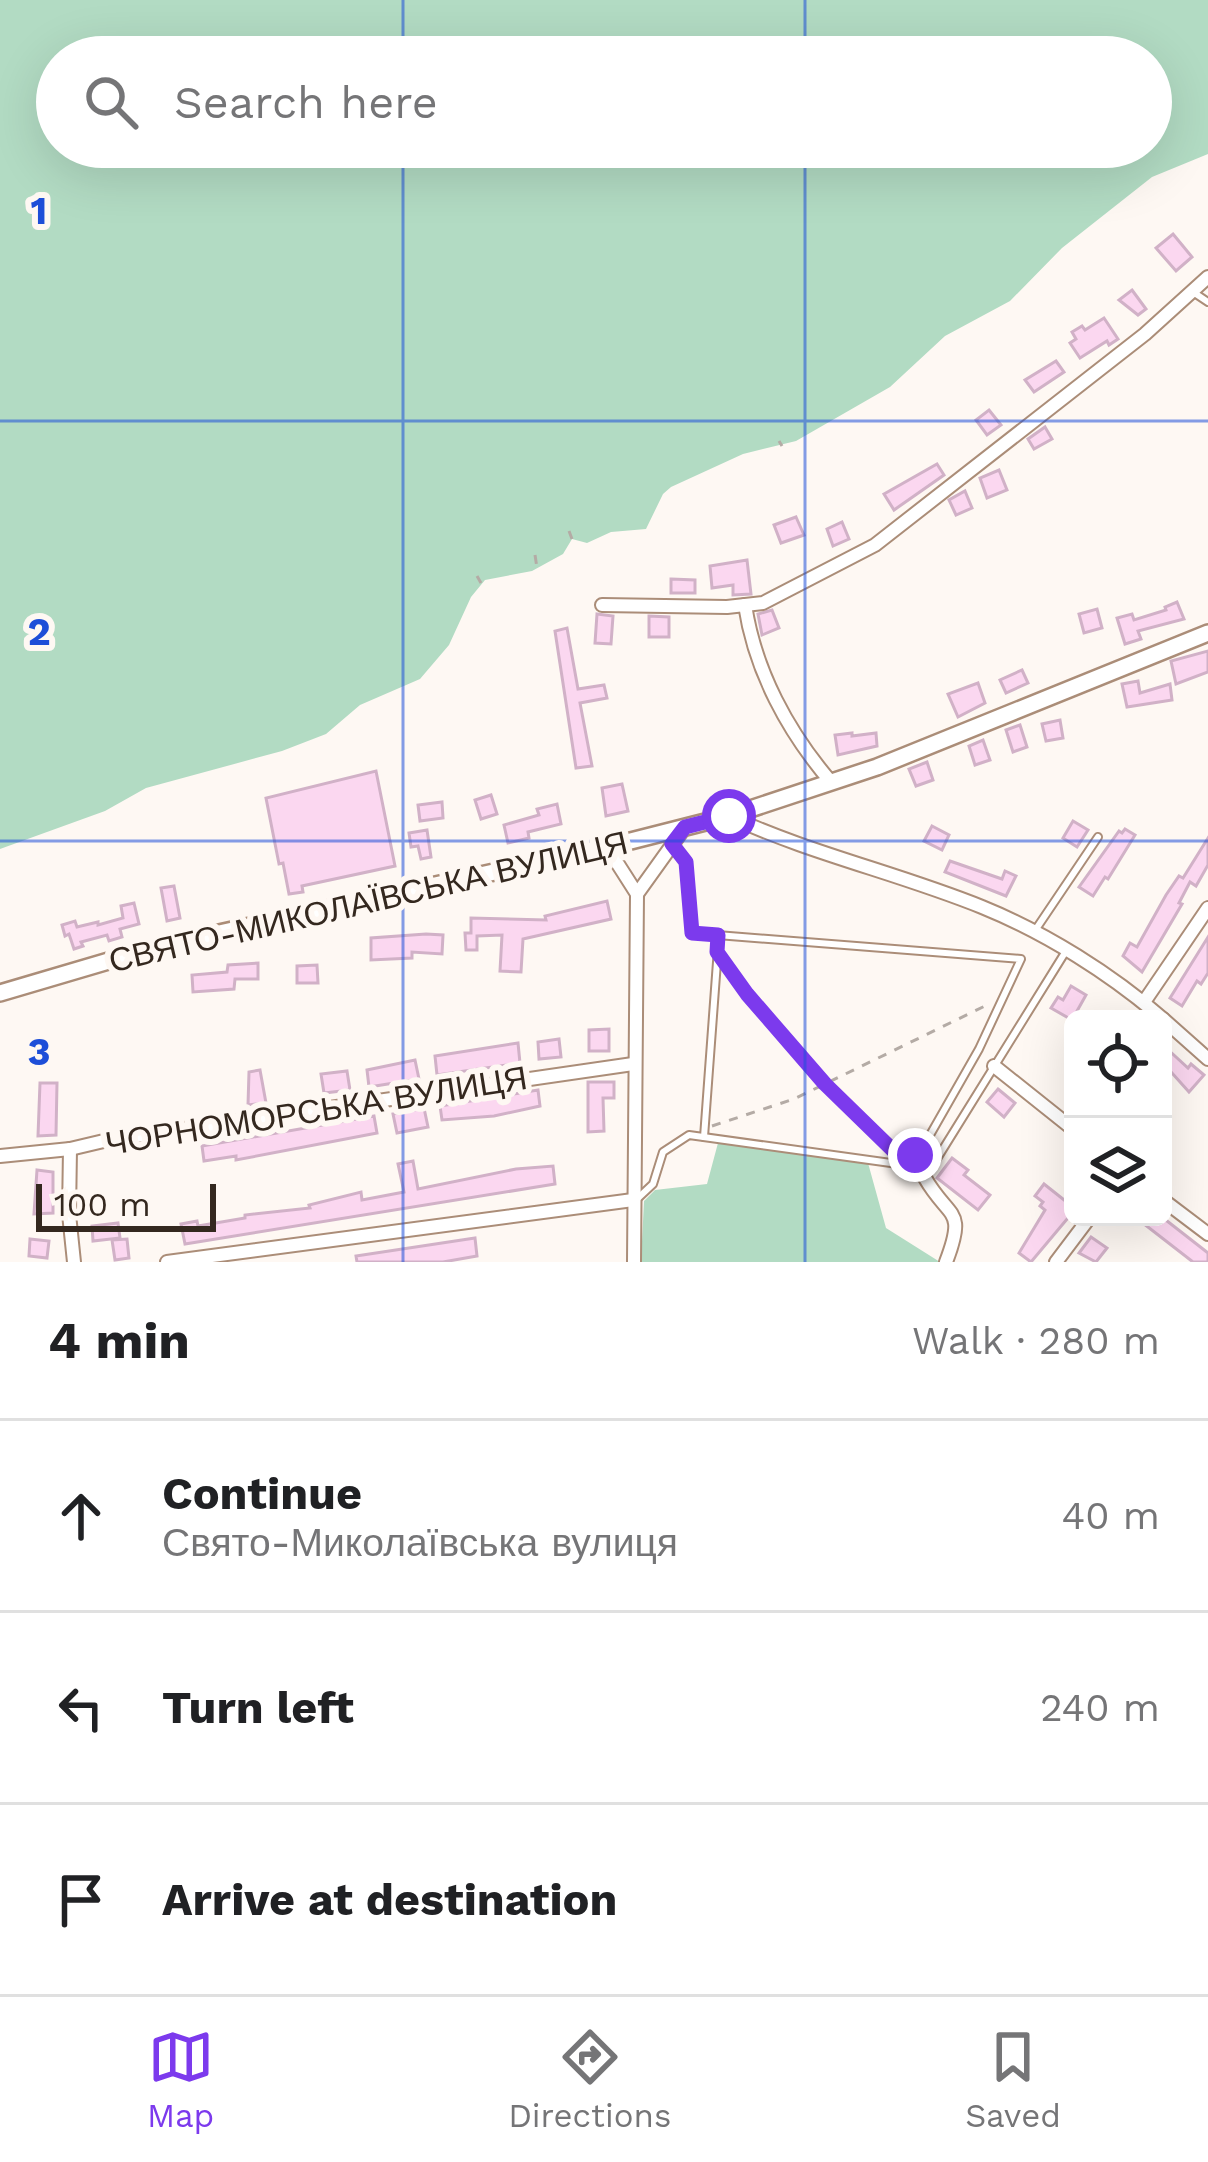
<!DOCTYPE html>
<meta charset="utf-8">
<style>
body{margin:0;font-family:"Work Sans",sans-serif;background:#f6f6f6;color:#202124}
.controls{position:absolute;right:36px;bottom:36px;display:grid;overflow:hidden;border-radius:18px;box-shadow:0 12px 48px #0002}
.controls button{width:108px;height:108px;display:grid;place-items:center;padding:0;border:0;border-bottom:3px solid #e0e0e0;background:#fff;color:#202124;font:60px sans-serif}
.scale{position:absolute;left:36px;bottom:30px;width:180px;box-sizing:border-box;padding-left:12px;border:6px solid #34281f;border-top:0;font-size:33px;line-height:42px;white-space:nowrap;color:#34281f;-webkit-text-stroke:9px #fef8f3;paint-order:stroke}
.stop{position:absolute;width:36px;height:36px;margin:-27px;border:9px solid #7c3aed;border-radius:50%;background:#fff}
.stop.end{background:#7c3aed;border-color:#fff;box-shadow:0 3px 12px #0008}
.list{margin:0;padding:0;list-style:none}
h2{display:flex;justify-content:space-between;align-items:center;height:156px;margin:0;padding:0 48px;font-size:51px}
h2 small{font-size:39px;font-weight:400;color:#757577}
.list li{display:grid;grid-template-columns:78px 1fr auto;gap:36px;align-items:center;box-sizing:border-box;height:192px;padding:0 48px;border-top:3px solid #e0e0e0}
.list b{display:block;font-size:45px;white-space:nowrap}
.list p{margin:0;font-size:39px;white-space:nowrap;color:#757577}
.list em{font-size:39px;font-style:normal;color:#757577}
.icon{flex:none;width:66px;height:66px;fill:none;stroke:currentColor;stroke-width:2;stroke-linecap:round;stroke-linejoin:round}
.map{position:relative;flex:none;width:1208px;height:1262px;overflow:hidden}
.search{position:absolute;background:#fff;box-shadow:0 12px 48px #0002;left:36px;right:36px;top:36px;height:132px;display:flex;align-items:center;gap:30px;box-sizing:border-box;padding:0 42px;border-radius:66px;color:#757577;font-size:45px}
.sheet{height:732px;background:#fff}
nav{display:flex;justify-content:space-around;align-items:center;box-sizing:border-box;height:168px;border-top:3px solid #e0e0e0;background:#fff;font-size:33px;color:#757577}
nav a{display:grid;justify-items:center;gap:6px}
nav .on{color:#7c3aed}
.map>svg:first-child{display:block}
.green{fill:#b2dbc3;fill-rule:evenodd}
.building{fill:#fbd7f0;stroke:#d1b1c7;stroke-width:3}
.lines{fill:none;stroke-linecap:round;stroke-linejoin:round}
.service-casing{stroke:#ab8d78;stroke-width:10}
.minor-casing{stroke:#ab8d78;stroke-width:16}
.tertiary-casing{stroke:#ab8d78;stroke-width:20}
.path{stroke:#b4aba5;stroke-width:3;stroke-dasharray:9 9;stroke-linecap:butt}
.service{stroke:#fff;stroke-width:6}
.minor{stroke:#fff;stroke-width:12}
.tertiary{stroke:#fff;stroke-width:15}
.route{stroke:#7c3aed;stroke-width:15}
.grid{fill:none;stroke:#1d4ed8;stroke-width:3;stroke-opacity:0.55}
.labels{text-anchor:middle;stroke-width:12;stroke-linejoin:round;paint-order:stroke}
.street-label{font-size:33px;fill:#34281f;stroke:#fef8f3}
.grid-label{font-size:39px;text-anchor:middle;font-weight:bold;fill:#1d4ed8;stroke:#fef8f3;stroke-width:12;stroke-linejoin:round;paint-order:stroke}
</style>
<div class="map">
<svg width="1208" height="1262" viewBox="0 0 1208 1262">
<rect width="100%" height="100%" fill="#fef8f3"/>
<g class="green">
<path d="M0,0H1208V154L1152,177L1062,248L1010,301L945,336L890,387L796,441L743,454L671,487L663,494L646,529L611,532L587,543L572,539L563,554L532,571L485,580L471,597L449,645L420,679L360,705L326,734L282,751L146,788L105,811L0,849ZM57,57H1151V147H57Z"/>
<polygon points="718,1143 868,1163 886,1228 940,1262 641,1262 644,1201 655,1190 707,1184"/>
</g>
<g class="building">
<polygon points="1173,234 1192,257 1176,271 1156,248"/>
<polygon points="1132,290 1146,309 1138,315 1119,300"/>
<polygon points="1104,318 1118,339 1109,345 1107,341 1080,358 1070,343 1076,339 1072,332 1082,326 1085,330"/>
<polygon points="1056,361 1064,372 1034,392 1025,380"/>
<polygon points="989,410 1001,425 987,435 976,420"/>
<polygon points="1045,427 1052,439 1034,449 1028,439"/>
<polygon points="937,464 944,475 894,510 884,494"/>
<polygon points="999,470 1007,490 987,498 980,478"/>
<polygon points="965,491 972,508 956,515 949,500"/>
<polygon points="796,517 804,535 781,543 774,525"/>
<polygon points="842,522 849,539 833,546 827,529"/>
<polygon points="747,560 751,594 733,595 733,585 712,588 710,566"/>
<polygon points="671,579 695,580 695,593 671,593"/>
<polygon points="1177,602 1184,619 1138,631 1141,639 1125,644 1117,618 1132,614 1134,620 1166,610 1165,607"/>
<polygon points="1097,609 1102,628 1084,633 1079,614"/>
<polygon points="772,610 779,628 762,635 758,614"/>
<polygon points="597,614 613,616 611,644 595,643"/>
<polygon points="649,616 669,617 669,637 649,637"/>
<polygon points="567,628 578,689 604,685 607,698 580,703 592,766 576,768 555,631"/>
<polygon points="1208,651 1208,672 1176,684 1171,661"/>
<polygon points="1022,670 1028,683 1006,693 1000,680"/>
<polygon points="1138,681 1140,693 1170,684 1172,700 1127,707 1122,684"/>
<polygon points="978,683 985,703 958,717 948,694"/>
<polygon points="1060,720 1063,738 1046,741 1042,724"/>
<polygon points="1020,725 1027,747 1013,752 1006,730"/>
<polygon points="852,733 852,736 876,733 877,746 838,755 835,735"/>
<polygon points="983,740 990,760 975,765 969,746"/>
<polygon points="927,762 933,780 916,786 909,769"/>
<polygon points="376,771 395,866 302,886 303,892 289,894 283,863 279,864 266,798"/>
<polygon points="622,784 628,811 606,816 602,788"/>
<polygon points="491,795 497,814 481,819 475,800"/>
<polygon points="442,802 443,818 420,821 418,805"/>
<polygon points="557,804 561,824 528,832 529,838 508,843 504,825 539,815 537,809"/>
<polygon points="1073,821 1088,830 1077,847 1063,838"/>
<polygon points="932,826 949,835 942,850 924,841"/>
<polygon points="1125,829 1135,835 1108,879 1105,877 1093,896 1079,887 1119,831 1122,833"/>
<polygon points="427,830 431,857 421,859 418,846 411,847 409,833"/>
<polygon points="1208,838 1208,865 1196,886 1190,882 1179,903 1182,904 1142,972 1123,956 1130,943 1137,947 1166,895 1179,876 1183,878"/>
<polygon points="950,861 1002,879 1005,871 1016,876 1006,896 945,872"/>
<polygon points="174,886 180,918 167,921 161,888"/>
<polygon points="607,901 611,919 523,939 521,972 500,971 502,935 477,936 477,950 466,950 465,933 471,933 471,918 546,920 545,916"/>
<polygon points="134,903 139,924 120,929 122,937 109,941 107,935 81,942 83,946 74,949 69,934 65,936 62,925 75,921 77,927 98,922 98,925 123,918 121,906"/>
<polygon points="426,934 443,935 442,954 412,952 412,958 371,960 371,938"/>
<polygon points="1208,937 1208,973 1201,984 1197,981 1182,1006 1170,998"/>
<polygon points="258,963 258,979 235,979 234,989 193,992 192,975 227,972 228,965"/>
<polygon points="317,965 318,983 297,983 297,966"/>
<polygon points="1071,986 1086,995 1072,1020 1051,1008 1058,997 1063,1000"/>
<polygon points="609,1029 609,1051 589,1051 589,1030"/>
<polygon points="559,1039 561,1057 539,1059 538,1042"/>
<polygon points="518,1043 520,1063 437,1075 435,1056"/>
<polygon points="1163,1045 1188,1068 1191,1064 1204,1075 1189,1092 1163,1063"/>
<polygon points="415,1060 419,1079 369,1087 367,1070"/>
<polygon points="260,1070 266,1103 248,1105 249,1072"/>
<polygon points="347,1071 350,1090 324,1093 321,1074"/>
<polygon points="588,1082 614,1082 614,1098 603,1098 604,1131 588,1132"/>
<polygon points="40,1083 57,1083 56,1135 38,1136"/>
<polygon points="998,1089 1015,1103 1004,1117 987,1102"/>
<polygon points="538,1090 540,1106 494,1116 442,1120 440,1106"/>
<polygon points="424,1108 428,1127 397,1133 393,1114"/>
<polygon points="374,1116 377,1133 236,1160 236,1156 204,1161 202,1146"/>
<polygon points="952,1158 968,1170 964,1175 990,1195 978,1210 937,1178"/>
<polygon points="413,1161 418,1189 516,1169 553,1166 555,1184 185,1244 181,1224 197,1221 198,1226 245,1218 245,1215 310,1208 309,1205 361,1192 362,1200 404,1192 398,1164"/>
<polygon points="37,1170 53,1172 53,1213 34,1214"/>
<polygon points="1044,1184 1073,1207 1073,1212 1031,1262 1019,1253 1045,1210 1040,1206 1043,1202 1035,1196"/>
<polygon points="1135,1217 1162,1217 1208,1253 1208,1262 1193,1262"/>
<polygon points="118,1223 120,1238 93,1241 92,1226"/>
<polygon points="1091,1237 1107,1248 1096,1262 1079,1253"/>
<polygon points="475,1238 477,1256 443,1262 357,1262 356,1256"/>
<polygon points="30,1239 49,1241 47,1258 29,1256"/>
<polygon points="127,1239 129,1258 115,1260 112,1240"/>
</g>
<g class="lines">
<defs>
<g id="service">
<polyline points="1193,292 1208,302"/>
<polyline points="674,847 686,862 692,933 1021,959 979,1049 930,1135 915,1155 898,1164"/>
<polyline points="1036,929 1098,837"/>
<polyline points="704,1137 719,935"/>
<polyline points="637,1199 653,1184 663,1152 689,1135 898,1164 925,1178 1066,951"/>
</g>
<g id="minor">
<polyline points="602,605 727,607 763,603 875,545 1145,334 1208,277"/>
<path d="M745,605C755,671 788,732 831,782"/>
<path d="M729,816C811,854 898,873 982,907C1046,933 1111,974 1163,1019"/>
<polyline points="607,847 637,894 634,1262"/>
<polyline points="637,894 685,827"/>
<polyline points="1144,1002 1208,908"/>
<polyline points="1163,1019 1208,1059"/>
<polyline points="994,1066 1073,1129"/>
<polyline points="70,1149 69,1214 74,1262"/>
<polyline points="0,1156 70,1149 108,1140 633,1064"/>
<path d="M925,1178C949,1220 967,1207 946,1262"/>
<polyline points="1163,1200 1208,1234"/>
<polyline points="167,1262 633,1200"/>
<polyline points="1056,1262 1090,1217"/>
</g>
<polyline id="tertiary" points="0,993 156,947 607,847 729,816 877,767 1208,633"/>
</defs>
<use href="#service" class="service-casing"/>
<use href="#minor" class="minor-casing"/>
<use href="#tertiary" class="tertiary-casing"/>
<g class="path">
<polyline points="779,441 782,446"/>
<polyline points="569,531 572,539"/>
<polyline points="535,555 537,568"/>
<polyline points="477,576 481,583"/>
<polyline points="725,963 825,1084 895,1152"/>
<polyline points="712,1126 794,1099 987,1005"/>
</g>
<use href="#service" class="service"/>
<use href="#minor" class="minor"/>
<use href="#tertiary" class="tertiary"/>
</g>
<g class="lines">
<polyline class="route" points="729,816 685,827 672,844 686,862 692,933 718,935 717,952 747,994 825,1084 904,1161 915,1155"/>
</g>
<path class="grid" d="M403,0V57M805,0V57M403,147V1262M805,147V1262M0,421H1208M0,841H1208"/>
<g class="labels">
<g class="street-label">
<text transform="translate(368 901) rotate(-13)" y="12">СВЯТО-МИКОЛАЇВСЬКА ВУЛИЦЯ</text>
<text transform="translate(316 1110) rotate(-9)" y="12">ЧОРНОМОРСЬКА ВУЛИЦЯ</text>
</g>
</g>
<g class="grid-label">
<text x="39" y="224">1</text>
<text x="39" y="645">2</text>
<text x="39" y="1065">3</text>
</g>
</svg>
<div class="controls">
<button><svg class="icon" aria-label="locate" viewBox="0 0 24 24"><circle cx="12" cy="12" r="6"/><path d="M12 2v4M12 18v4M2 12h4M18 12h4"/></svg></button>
<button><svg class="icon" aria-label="layers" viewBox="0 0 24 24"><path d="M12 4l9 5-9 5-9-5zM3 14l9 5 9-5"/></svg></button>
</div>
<div class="scale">100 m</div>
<div class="stop" style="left:729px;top:816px"></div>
<div class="stop end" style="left:915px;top:1155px"></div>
<div class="search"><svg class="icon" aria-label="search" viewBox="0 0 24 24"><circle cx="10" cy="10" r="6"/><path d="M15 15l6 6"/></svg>Search here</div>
</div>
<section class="sheet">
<h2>4 min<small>Walk · 280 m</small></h2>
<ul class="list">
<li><svg class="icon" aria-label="ahead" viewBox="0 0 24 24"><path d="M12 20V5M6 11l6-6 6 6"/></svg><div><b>Continue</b><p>Свято-Миколаївська вулиця</p></div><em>40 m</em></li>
<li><svg class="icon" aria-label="left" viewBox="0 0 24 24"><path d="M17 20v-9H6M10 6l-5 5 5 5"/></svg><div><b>Turn left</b></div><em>240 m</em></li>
<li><svg class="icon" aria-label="arrive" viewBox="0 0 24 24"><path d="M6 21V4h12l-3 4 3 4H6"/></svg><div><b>Arrive at destination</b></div></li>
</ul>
</section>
<nav>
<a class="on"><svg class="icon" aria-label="map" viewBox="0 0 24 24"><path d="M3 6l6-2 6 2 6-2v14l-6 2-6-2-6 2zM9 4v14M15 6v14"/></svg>Map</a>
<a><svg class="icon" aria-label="directions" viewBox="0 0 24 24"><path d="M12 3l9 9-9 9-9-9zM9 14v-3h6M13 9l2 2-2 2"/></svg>Directions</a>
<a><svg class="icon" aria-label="saved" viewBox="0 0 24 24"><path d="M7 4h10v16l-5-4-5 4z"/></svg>Saved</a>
</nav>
